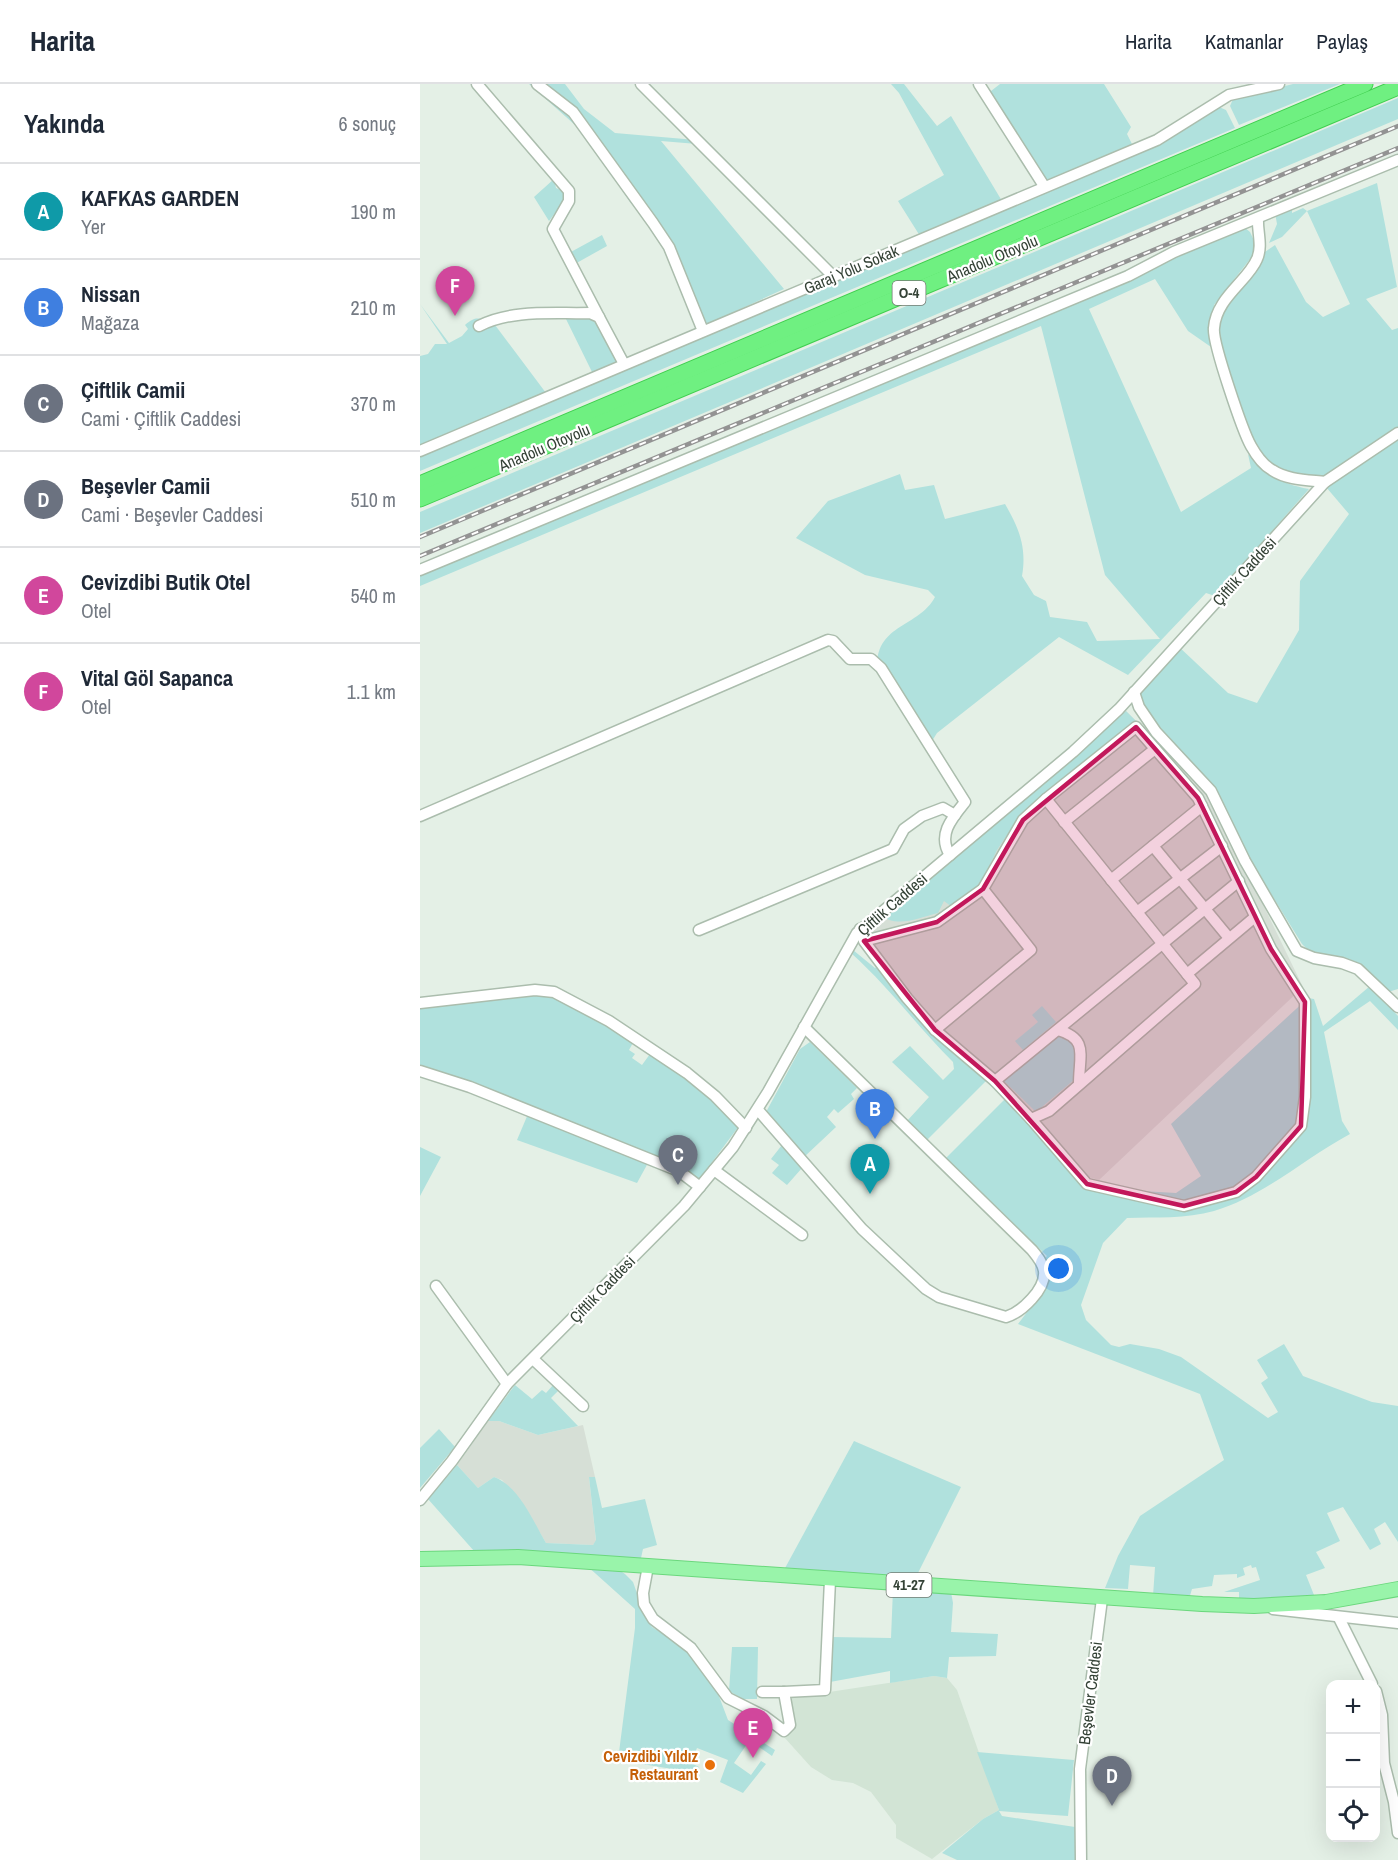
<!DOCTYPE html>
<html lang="tr">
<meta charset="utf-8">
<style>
body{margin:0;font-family:"Archivo Narrow",sans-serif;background:#f6f6f7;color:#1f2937}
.controls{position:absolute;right:18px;bottom:18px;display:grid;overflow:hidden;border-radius:12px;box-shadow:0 6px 24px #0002}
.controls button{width:54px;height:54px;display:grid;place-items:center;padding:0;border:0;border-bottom:2px solid #e0e1e3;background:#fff;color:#1f2937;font:30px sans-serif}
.you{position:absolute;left:639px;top:1185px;width:21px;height:21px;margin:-15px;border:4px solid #fff;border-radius:50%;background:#1a73e8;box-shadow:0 0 0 9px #1a73e833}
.badge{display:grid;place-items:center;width:39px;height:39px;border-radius:50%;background:#ea580c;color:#fff;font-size:20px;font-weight:700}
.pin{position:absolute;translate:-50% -50px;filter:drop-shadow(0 2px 3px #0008)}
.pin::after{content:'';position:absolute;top:32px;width:21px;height:18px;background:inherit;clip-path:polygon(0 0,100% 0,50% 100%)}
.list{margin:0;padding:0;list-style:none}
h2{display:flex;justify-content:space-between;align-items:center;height:78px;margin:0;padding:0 24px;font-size:26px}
h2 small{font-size:20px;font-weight:400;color:#747a83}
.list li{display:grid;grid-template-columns:39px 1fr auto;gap:18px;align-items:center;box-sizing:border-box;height:96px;padding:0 24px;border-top:2px solid #e0e1e3}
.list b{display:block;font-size:22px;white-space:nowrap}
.list p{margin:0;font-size:20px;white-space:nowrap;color:#747a83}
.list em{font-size:20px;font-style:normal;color:#747a83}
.icon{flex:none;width:33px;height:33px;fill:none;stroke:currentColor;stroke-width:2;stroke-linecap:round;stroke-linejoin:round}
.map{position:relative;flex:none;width:978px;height:1776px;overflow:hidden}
header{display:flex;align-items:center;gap:36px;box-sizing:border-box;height:84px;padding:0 30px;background:#fff;border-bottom:2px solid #e0e1e3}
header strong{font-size:28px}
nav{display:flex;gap:33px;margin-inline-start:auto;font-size:21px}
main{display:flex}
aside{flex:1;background:#fff}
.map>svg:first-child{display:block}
.residential{fill:#d2e4d5}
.industrial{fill:#d6dfd6}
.green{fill:#b0e1dd}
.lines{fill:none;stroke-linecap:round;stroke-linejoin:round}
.minor-casing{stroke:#abbdad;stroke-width:13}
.major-casing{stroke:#6bd77d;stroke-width:16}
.highway-casing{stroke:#40ce4f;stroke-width:17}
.minor{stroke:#fff;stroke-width:10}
.major{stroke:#99f4aa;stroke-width:14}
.highway{stroke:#6ff081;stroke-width:15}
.rail-casing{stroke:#939393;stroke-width:4.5}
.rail{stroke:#fff;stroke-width:2;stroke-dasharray:7;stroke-linecap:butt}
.marked{fill:#c2185b;fill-opacity:0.2;stroke:#c2185b;stroke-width:4.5;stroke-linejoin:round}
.food-dot{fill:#e8710a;stroke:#fff;stroke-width:2}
.labels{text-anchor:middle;stroke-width:4.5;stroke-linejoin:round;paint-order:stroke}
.shield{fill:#fff;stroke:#717b72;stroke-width:1.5}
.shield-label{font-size:15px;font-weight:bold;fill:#344236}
.street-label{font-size:16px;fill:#344236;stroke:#fff}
.food-label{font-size:16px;font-weight:bold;fill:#c56008;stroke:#fff;text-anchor:end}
</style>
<header>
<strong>Harita</strong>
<nav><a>Harita</a><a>Katmanlar</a><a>Paylaş</a></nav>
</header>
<main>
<aside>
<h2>Yakında<small>6 sonuç</small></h2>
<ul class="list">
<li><span class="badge" style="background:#0f9aa8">A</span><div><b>KAFKAS GARDEN</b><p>Yer</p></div><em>190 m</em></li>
<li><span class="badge" style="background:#3f7fe0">B</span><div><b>Nissan</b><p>Mağaza</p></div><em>210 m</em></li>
<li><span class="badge" style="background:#6b7280">C</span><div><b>Çiftlik Camii</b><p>Cami · Çiftlik Caddesi</p></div><em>370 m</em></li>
<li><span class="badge" style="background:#6b7280">D</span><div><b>Beşevler Camii</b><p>Cami · Beşevler Caddesi</p></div><em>510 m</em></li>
<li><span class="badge" style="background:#d1479c">E</span><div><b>Cevizdibi Butik Otel</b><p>Otel</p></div><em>540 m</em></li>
<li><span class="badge" style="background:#d1479c">F</span><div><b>Vital Göl Sapanca</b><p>Otel</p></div><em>1.1 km</em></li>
</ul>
</aside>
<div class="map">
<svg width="978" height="1776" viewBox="0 0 978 1776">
<rect width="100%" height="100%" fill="#e4f0e6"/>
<polygon class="residential" points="514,1592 527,1594 537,1606 579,1726 563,1735 512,1775 476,1754 476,1741 451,1708 433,1699 412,1696 391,1683 364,1653 373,1647 370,1614"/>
<g class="industrial">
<polygon points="706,627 789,709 883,903 679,1096 665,1092 614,1028 529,958 474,894 442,848"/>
<polygon points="68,1337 79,1337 118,1351 163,1341 175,1393 169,1393 176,1457 173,1461 126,1459 103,1420 82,1396 74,1393 58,1404 37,1381"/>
</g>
<g class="green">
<polygon points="109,0 145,0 164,25 195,49 276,56 277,60 241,57 364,205 279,244 239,153 210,118 164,49"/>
<polygon points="471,0 484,0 517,42 531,32 582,117 500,152 478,117 524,91 479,9"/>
<polygon points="580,0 684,0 711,43 707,50 712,60 649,90 618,98 562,14"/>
<polygon points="873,0 920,0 819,41 810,22 813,15"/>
<polygon points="978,14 978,35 0,449 0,428"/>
<polygon points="799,23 806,26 815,44 0,387 0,369 765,45 792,24"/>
<polygon points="134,95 136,104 146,108 141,121 129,137 114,113"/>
<path d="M957,99L977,203L946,215L972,246L978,244V344L904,392L887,393L859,389L834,363L800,259C791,216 832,204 845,168L855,161L886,218L903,233L930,220L887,127L862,153L849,159L857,140L855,129L872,125V129L883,124L887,127Z"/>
<path d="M824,143L830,148L838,165L794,221L791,263L768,247L735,195L669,225L761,428L831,384L828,370C845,391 863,400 889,405L795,512L786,509L708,591L639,553L517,649L512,657L457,582C457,540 499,543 515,513L508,506L445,491L376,454L408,417L480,390L485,406L514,401L525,435L585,420C599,444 607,464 602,492L614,511L626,517L630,533L667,538L677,557L740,555L685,491L621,242L0,502V489L703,197H711L733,180Z"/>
<polygon points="182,151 187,162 153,181 149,169"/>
<path d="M0,220L29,259L42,252L48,245L45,241C56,231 59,235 72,237L126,309L0,364V272L8,270L15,260H27Z"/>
<polygon points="166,230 180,238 198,276 197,280 173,290 145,233 77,235 97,232"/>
<polygon points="978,356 978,905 968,908 940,882 893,871 882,860 838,789 791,701 722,623 719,613 721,605 757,561 808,609 837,619 879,546 880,497 929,430 906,403 920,390"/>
<path d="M706,627L717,638L599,733L577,766L561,799L532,823L524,817L518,829C497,834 477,845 459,830Z"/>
<path d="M433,866L455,884L460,880C482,929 528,961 568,995L506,1057L487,1037L509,1013L472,978L490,962L523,996L534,985L533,978C497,942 468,902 431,869Z"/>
<path d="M950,902L978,932V946L950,917L904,948L922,1037L930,1050C885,1074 843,1113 794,1127C766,1135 735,1133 707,1134L683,1159L661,1221L666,1236L691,1261L699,1263L710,1260L739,1265L761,1273L848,1334L858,1328L841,1299L848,1294L837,1276L864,1260L883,1292L952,1318L978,1322V1458L965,1438L954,1445L961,1460L950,1466L923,1423L907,1429L920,1457L896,1468L905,1484L886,1491L894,1511C869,1514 844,1518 819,1515V1508H804L840,1496L836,1483L832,1484L831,1481L823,1484L825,1491L817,1494V1490L794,1491L792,1502L772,1505L769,1515L733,1512L735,1483L710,1481L708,1505L685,1504L698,1472L720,1432L804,1376L780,1310L598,1240L627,1202L628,1179L624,1175L627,1172L526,1074L585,1015L658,1095L670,1104L756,1109L781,1092L751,1040L888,914L894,915L903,942Z"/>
<polygon points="103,910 137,911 214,957 209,966 215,970 212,974 222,981 230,970 276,999 319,1042 278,1097 0,983 0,921"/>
<polygon points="622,922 636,938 603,966 595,957 618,938 612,931"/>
<polygon points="645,950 657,963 655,995 616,1028 583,996 635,951"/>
<polygon points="390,958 437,1004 431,1010 434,1015 418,1029 414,1025 407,1033 416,1043 383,1074 345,1030 380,965"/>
<polygon points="108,1030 228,1079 217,1099 97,1056"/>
<polygon points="362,1061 382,1084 367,1101 352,1089 359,1081 351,1075"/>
<polygon points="0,1063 21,1073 0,1112"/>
<polygon points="134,1300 140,1305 131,1314 158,1342 118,1351 79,1337 68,1337 95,1301 112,1315 122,1306 126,1309"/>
<polygon points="19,1345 35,1363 0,1404 0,1364"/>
<polygon points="434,1357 541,1403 494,1497 364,1486"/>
<path d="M37,1381L58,1404L74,1393C99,1402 113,1437 126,1459L173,1461L176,1456L169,1393H175L182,1424L225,1415L237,1461L223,1465L221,1474L54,1467L8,1415Z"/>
<polygon points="166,1481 196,1484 205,1490 213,1498 225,1532 232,1543 271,1568 297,1607 308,1636 355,1666 352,1672 339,1663 336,1666 327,1660 314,1679 331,1691 341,1677 346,1680 323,1709 300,1698 308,1676 277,1664 271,1679 279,1683 276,1689 198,1676 215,1544 215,1525"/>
<polygon points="473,1505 531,1508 533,1519 531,1548 578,1550 576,1572 529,1573 527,1594 514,1592 470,1599 470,1587 410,1598 411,1553 471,1554"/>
<polygon points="312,1563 338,1563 337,1615 323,1615 309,1607"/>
<polygon points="557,1668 654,1676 648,1732 579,1727 582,1732 655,1743 656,1776 537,1776 522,1769 563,1735 579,1726"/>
</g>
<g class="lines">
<defs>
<g id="minor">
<polyline points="57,0 149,107 149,117 133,145 179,233"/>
<polyline points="117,0 153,28 233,139 249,163 283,247"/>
<polyline points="221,0 413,192"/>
<polyline points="559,0 624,102"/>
<path d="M838,134C837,147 843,162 837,175C828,197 796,214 794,244C792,258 823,348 831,362C836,371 843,381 852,386C867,396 887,396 905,398"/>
<path d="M59,242C92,225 133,230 170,229L179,233L204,280"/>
<polyline points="0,367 737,56 809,11 859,0"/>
<polyline points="0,486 708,192 754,168 978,76"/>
<polyline points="714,608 719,623 736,648 791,707 825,777 877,867 894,874 922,879 938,885 978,923"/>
<path d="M0,732L408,556L413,557L430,575H451L461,584L545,718C532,734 517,751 530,771"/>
<polyline points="644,738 735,665"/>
<polyline points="733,762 809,854"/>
<polyline points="691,796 782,722"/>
<polyline points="717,828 802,762"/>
<polyline points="440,845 444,857 487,914 515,946 575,997 611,1035 629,1027 775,900 626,715 603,736 563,805 517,838 444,857"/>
<polyline points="279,846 473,765 484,745 502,732 523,724 535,731"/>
<polyline points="767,890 835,833"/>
<polyline points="0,919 115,906 134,908 189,937 267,989 295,1012 326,1044"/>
<polyline points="515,946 611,866 563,805"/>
<path d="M638,946C669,955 659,971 659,1000"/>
<polyline points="0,987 50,1003 259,1087 280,1103"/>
<polyline points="575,997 819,797"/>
<path d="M338,1026L442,1145L506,1205L519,1213L586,1233C602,1228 626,1205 624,1187C623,1179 617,1172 612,1166L384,943"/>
<polyline points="611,1035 667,1100 764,1122 816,1108 836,1093 881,1042 885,1013 885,918 851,865 778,714 716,643 626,715"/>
<polyline points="294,1086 382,1151"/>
<polyline points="16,1202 87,1300"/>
<polyline points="113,1275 163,1322"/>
<polyline points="0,1416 32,1377 87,1300 264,1122 313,1063 348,1008 437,849 653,668 699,625 905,398 978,349"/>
<polyline points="228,1482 223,1509 224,1520 233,1535 271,1564 308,1614 344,1632 364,1647 370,1641 364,1608 405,1606 410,1496"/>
<polyline points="853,1525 978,1539"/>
<polyline points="919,1534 952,1600"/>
<polyline points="956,1607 962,1631 964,1679 974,1718 978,1749"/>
<polyline points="342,1608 364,1608"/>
<polyline points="661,1776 660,1685 682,1515"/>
</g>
<polyline id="major" points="0,1475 98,1473 782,1520 834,1522 906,1518 978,1505"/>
<g id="highway">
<polyline points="0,400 945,0"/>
<polyline points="0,415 978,3"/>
</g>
</defs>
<use href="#minor" class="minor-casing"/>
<use href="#major" class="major-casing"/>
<use href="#highway" class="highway-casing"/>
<use href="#minor" class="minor"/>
<use href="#major" class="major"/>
<use href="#highway" class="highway"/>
<defs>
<g id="rail">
<polyline points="0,453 978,42"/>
<polyline points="0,472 978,64"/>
</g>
</defs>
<use href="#rail" class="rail-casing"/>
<use href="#rail" class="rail"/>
</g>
<path class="marked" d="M716,643L778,714L851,865L885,918L881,1042L836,1093L816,1108L764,1122L667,1100L575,997L515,946L444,857L517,838L563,805L603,736Z"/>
<circle class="food-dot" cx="290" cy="1681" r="6"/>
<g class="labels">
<g class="shield">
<rect x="472.5" y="197" width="33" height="24" rx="4.5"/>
<rect x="466.5" y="1489" width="45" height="24" rx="4.5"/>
</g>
<g class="shield-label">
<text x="489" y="214">O-4</text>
<text x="489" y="1506">41-27</text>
</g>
<g class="street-label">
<text transform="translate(572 174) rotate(-23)" y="6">Anadolu Otoyolu</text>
<text transform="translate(431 185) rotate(-23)" y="6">Garaj Yolu Sokak</text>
<text transform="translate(124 363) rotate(-23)" y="6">Anadolu Otoyolu</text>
<text transform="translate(824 487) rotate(-48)" y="6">Çiftlik Caddesi</text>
<text transform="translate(472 820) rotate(-41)" y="6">Çiftlik Caddesi</text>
<text transform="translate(182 1205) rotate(-46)" y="6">Çiftlik Caddesi</text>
<text transform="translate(670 1609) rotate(-83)" y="6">Beşevler Caddesi</text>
</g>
<g class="food-label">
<text x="278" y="1678">Cevizdibi Yıldız<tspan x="278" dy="18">Restaurant</tspan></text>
</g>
</g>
</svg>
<div class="controls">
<button>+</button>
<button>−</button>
<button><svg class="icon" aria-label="locate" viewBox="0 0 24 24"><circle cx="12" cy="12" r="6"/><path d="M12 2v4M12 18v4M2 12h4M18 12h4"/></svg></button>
</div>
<div class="you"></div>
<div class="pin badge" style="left:450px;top:1110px;background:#0f9aa8">A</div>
<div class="pin badge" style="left:455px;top:1055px;background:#3f7fe0">B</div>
<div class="pin badge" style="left:258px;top:1101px;background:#6b7280">C</div>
<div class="pin badge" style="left:692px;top:1722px;background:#6b7280">D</div>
<div class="pin badge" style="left:333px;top:1674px;background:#d1479c">E</div>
<div class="pin badge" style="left:35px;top:232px;background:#d1479c">F</div>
</div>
</main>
